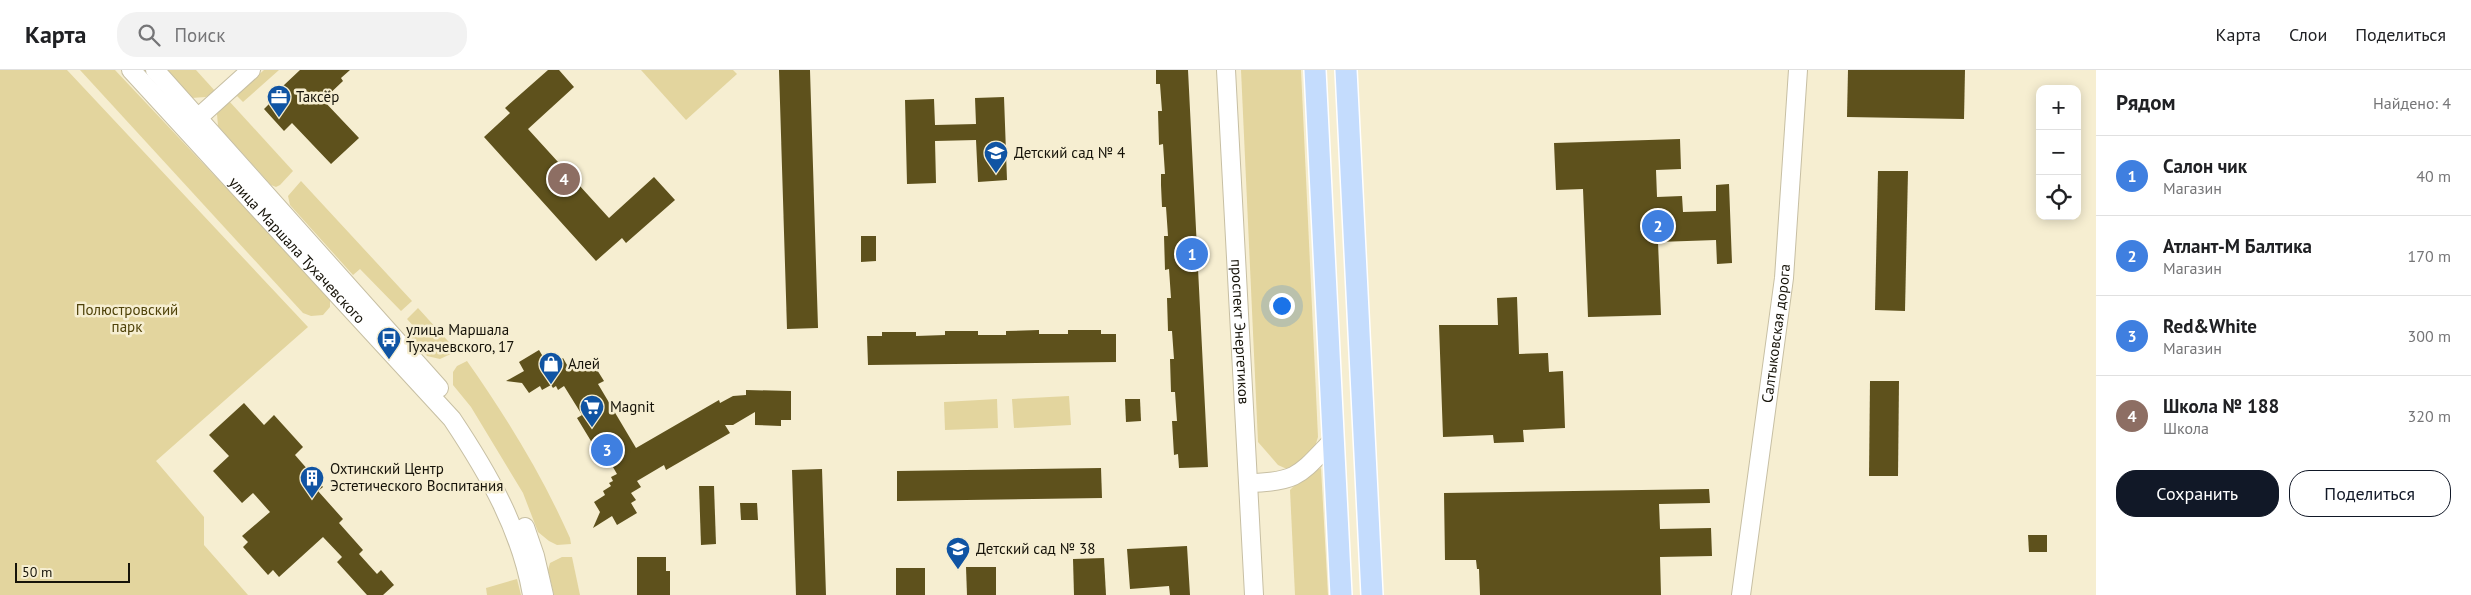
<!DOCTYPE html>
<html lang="ru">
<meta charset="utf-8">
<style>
body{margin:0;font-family:"PT Sans",sans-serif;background:#f2f2f2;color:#202124}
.controls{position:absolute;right:15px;top:15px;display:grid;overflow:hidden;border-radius:10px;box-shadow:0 2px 12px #0003}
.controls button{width:45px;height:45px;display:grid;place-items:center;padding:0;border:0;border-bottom:1px solid #e0e0e0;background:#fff;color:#202124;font:25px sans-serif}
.scale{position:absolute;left:15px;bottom:12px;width:115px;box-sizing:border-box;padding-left:5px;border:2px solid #161309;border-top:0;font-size:14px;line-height:18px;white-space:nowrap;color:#161309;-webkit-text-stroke:4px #f6eed1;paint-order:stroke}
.you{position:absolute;left:1281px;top:235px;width:18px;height:18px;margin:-12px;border:4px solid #fff;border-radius:50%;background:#1a73e8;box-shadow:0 0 0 8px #1a73e833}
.badge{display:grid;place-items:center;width:32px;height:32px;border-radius:50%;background:#111827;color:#fff;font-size:16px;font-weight:700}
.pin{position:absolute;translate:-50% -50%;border:2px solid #fff;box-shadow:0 1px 5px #0006}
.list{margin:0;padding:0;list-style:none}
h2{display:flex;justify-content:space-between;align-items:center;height:65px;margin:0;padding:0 20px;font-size:21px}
h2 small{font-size:16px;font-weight:400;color:#757577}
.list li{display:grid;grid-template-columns:32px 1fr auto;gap:15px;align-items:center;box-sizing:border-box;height:80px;padding:0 20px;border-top:1px solid #e0e0e0}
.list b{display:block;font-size:19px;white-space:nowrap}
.list p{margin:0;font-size:16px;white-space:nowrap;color:#757577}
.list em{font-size:16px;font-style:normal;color:#757577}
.actions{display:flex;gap:10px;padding:15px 20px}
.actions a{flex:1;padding:11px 0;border:1px solid #111827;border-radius:20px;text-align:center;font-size:18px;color:#111827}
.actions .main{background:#111827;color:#fff}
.icon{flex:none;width:28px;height:28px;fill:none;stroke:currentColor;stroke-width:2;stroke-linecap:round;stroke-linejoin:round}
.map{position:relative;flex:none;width:2096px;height:525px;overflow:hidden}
header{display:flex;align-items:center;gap:30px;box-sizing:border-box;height:70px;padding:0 25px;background:#fff;border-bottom:1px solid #e0e0e0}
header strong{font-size:24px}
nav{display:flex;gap:28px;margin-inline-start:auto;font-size:18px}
.search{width:350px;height:45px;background:#f2f2f2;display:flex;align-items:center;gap:12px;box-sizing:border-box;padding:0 18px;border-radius:20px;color:#757577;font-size:19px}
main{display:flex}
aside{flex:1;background:#fff}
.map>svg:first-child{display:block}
.green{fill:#e3d59e}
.building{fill:#5e511c}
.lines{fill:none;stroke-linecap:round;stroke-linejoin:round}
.minor-casing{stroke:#c7bfa3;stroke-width:20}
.major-casing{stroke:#fff;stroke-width:24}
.minor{stroke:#fff;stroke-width:18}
.major{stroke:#c4dcfd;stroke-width:21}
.labels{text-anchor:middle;stroke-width:5;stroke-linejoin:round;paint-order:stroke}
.poi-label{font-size:15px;fill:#161309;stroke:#f6eed1;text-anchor:start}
.street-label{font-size:15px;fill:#161309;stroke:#f6eed1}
.park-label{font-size:15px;fill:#4f4209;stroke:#f6eed1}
</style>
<header>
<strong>Карта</strong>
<div class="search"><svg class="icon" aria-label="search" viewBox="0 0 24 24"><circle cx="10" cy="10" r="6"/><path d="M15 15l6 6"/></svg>Поиск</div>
<nav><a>Карта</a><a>Слои</a><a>Поделиться</a></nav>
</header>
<main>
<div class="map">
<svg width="2096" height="525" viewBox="0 0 2096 525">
<rect width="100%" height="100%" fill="#f6eed1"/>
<g class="green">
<polygon points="0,0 67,0 308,257 156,391 204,447 204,475 248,525 0,525"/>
<polygon points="80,0 115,0 330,228 330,237 323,245 311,246 303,243"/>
<polygon points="166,0 196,0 215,21 206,27 191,28"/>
<polygon points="264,0 279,0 243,32 236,25"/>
<polygon points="641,0 733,0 737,4 686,50"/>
<polygon points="1241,0 1301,0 1318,367 1314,380 1289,400 1278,395 1258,372"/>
<polygon points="229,31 293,101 280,115 276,117 271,115 218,56 217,44"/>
<polygon points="301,111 412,231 401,241 360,199 353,205 290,135 288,126"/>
<polygon points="418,238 457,281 440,289 427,286 410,267 418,261 407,249"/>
<path d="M467,291C507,348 542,405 570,468L571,474L557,475L549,471L538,462L523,423L471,337L453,315V302L457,296Z"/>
<polygon points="1069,326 1071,355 1014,358 1012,329"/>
<polygon points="997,329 998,358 945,360 944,332"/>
<polygon points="1321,398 1328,525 1295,525 1290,420 1303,407"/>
<polygon points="562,487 572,487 580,525 554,525 548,500 550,493"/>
<polygon points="517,509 521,525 487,525 486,518"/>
</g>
<g class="building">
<polygon points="300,0 350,0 341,8 343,11 323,30 359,68 331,94 292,53 284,61 264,39 269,34 267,31"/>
<polygon points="548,0 559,0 574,17 528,59 609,148 654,107 675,130 626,173 622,168 596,191 484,67 510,43 505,38"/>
<polygon points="779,0 810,0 818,258 787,259"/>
<polygon points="1156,0 1188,0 1208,397 1179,398 1178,384 1174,385 1172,351 1177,351 1175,322 1171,322 1170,289 1174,289 1172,261 1168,261 1167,228 1171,228 1169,199 1165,200 1164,166 1168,166 1166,137 1162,137 1161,115 1161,104 1165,104 1163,74 1159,75 1158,41 1162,41 1160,14 1156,14"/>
<polygon points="1848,0 1965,0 1964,49 1847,47"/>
<polygon points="1004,27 1007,110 978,112 976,70 935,71 936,113 907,114 905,30 934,29 935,55 976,54 975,28"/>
<polygon points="1680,69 1681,99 1656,100 1657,127 1682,126 1683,142 1716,141 1716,115 1729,114 1732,193 1717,194 1716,170 1658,172 1661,245 1588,247 1583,119 1556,120 1554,73"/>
<polygon points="1878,101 1908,101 1905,241 1875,240"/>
<polygon points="861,166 876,166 876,191 861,192"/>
<polygon points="1517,227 1519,284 1548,283 1549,302 1563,301 1565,358 1523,360 1524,372 1494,373 1493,365 1443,367 1439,255 1498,255 1497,228"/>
<polygon points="1039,260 1039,264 1068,264 1068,260 1101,260 1101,264 1116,264 1116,292 868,295 867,266 882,266 882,262 916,262 916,266 945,265 945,261 978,261 978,265 1006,265 1006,261"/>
<polygon points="539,280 545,290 550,287 554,294 563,288 567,295 588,299 594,295 604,311 598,314 636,378 719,330 720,333 733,326 746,325 746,320 791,321 791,350 781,350 781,356 755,355 755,342 733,355 725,355 730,363 666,400 664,395 637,411 641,417 631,423 636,430 631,433 637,443 617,455 612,446 593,458 600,442 594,432 605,425 603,421 611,416 609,413 613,411 611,407 617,404 599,373 594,376 577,348 582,345 564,316 558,320 556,316 553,318 551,315 542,320 540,316 529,323 522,313 506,311 524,301 519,292"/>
<polygon points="1870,311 1899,311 1898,406 1869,406"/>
<polygon points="1125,329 1140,329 1141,351 1126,352"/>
<polygon points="244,333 264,355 274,345 303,377 295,385 323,417 318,421 343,449 339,453 363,480 359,484 377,504 381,500 394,515 383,525 367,525 337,492 342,487 323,467 279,507 273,500 268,505 243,477 248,472 242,466 270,442 253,423 242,433 213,401 229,386 209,365"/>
<polygon points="1101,398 1102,428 897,431 897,401"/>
<polygon points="822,399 826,525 796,525 792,400"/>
<polygon points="699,416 714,416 716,474 701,475"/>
<polygon points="1709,419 1710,433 1659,434 1660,459 1711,458 1712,486 1660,487 1661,525 1480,525 1479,499 1477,499 1476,490 1445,490 1444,423"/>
<polygon points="740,433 757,433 758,450 741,450"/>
<polygon points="2028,465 2047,465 2047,482 2029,482"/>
<polygon points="1187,476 1190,525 1170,525 1169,516 1130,519 1127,479"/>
<polygon points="637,487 666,487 666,501 670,501 670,525 637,525"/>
<polygon points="1104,488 1106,525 1074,525 1073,489"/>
<polygon points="966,497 996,497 996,525 967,525"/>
<rect x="896" y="498" width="29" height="27"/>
</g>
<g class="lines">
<defs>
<g id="minor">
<path id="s1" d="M131,0L452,349C488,403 521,460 532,525"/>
<polyline points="155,0 439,318"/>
<path id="s2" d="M1226,0L1254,525"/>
<polyline points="190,55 251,0"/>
<path d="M1249,413C1299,412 1300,404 1334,369"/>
<polyline points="525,457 535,486 544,525"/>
<path id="s3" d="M1741,525L1784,208L1798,0"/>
</g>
<g id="major">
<polyline points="1315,0 1341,525"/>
<polyline points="1346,0 1372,525"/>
</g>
</defs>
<use href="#minor" class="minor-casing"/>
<use href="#major" class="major-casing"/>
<use href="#minor" class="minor"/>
<use href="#major" class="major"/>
</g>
<defs>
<symbol id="office-pin" viewBox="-11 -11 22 30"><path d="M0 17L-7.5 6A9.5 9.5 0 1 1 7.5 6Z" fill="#1054a3" stroke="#f6eed1"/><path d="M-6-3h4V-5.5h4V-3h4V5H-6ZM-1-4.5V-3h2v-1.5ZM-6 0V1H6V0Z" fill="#fff"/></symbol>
<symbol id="school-pin" viewBox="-11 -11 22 30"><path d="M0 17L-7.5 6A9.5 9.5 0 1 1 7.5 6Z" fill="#1054a3" stroke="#f6eed1"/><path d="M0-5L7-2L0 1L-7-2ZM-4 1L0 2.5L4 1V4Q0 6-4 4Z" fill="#fff"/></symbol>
<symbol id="bus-pin" viewBox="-11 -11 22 30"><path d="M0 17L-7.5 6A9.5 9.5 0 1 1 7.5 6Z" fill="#1054a3" stroke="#f6eed1"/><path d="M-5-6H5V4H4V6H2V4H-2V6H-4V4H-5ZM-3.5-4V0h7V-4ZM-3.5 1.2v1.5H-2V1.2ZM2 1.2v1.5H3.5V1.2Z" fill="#fff"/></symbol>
<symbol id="shop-pin" viewBox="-11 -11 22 30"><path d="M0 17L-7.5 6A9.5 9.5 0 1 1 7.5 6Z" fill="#1054a3" stroke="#f6eed1"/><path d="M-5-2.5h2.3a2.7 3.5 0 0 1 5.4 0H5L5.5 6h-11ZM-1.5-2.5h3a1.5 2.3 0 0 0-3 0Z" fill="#fff"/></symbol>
<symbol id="supermarket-pin" viewBox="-11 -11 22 30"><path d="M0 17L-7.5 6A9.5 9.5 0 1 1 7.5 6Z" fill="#1054a3" stroke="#f6eed1"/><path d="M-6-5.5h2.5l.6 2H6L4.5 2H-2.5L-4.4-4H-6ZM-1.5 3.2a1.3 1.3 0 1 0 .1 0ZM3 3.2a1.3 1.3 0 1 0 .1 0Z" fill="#fff"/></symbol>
<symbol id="building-pin" viewBox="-11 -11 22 30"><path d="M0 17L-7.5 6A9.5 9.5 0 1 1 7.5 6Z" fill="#1054a3" stroke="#f6eed1"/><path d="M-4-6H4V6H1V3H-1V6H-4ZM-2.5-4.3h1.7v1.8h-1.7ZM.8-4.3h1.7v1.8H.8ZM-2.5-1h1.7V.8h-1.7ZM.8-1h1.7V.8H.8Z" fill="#fff"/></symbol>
</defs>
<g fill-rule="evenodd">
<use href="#office-pin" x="265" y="13" width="28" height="38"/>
<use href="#school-pin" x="982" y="69" width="28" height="38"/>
<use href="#bus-pin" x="375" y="255" width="28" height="38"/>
<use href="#shop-pin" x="537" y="280" width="28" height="38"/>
<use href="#supermarket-pin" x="578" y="323" width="28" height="38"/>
<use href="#building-pin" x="298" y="394" width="28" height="38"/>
<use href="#school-pin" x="944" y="465" width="28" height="38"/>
</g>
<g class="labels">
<g class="poi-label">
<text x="296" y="32">Таксёр</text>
<text x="1014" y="88">Детский сад № 4</text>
<text x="406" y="265">улица Маршала<tspan x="406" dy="17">Тухачевского, 17</tspan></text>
<text x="568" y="299">Алей</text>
<text x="610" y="342">Magnit</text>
<text x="330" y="404">Охтинский Центр<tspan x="330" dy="17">Эстетического Воспитания</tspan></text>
<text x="976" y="484">Детский сад № 38</text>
</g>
<g class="street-label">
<text dy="5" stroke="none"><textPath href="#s1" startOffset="245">улица Маршала Тухачевского</textPath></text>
<text dy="5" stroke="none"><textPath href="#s2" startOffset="262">проспект Энергетиков</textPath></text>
<text dy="5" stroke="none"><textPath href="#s3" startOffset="264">Салтыковская дорога</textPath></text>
</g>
<g class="park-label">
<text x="127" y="245">Полюстровский<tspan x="127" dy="17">парк</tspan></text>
</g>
</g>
</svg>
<div class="controls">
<button>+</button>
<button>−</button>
<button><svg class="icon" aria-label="locate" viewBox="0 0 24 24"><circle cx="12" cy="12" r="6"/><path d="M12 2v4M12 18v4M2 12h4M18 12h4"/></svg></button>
</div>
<div class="scale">50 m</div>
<div class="you"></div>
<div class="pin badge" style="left:1192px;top:184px;background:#3f7fe0">1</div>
<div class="pin badge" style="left:1658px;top:156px;background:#3f7fe0">2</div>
<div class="pin badge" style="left:607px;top:380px;background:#3f7fe0">3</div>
<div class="pin badge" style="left:564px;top:109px;background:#8d6e63">4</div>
</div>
<aside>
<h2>Рядом<small>Найдено: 4</small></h2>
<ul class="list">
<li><span class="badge" style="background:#3f7fe0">1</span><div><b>Салон чик</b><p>Магазин</p></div><em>40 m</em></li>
<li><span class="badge" style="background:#3f7fe0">2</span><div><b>Атлант-М Балтика</b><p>Магазин</p></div><em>170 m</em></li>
<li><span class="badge" style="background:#3f7fe0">3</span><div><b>Red&amp;White</b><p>Магазин</p></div><em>300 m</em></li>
<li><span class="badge" style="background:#8d6e63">4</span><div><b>Школа № 188</b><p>Школа</p></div><em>320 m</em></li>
</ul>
<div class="actions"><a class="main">Сохранить</a><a>Поделиться</a></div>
</aside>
</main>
